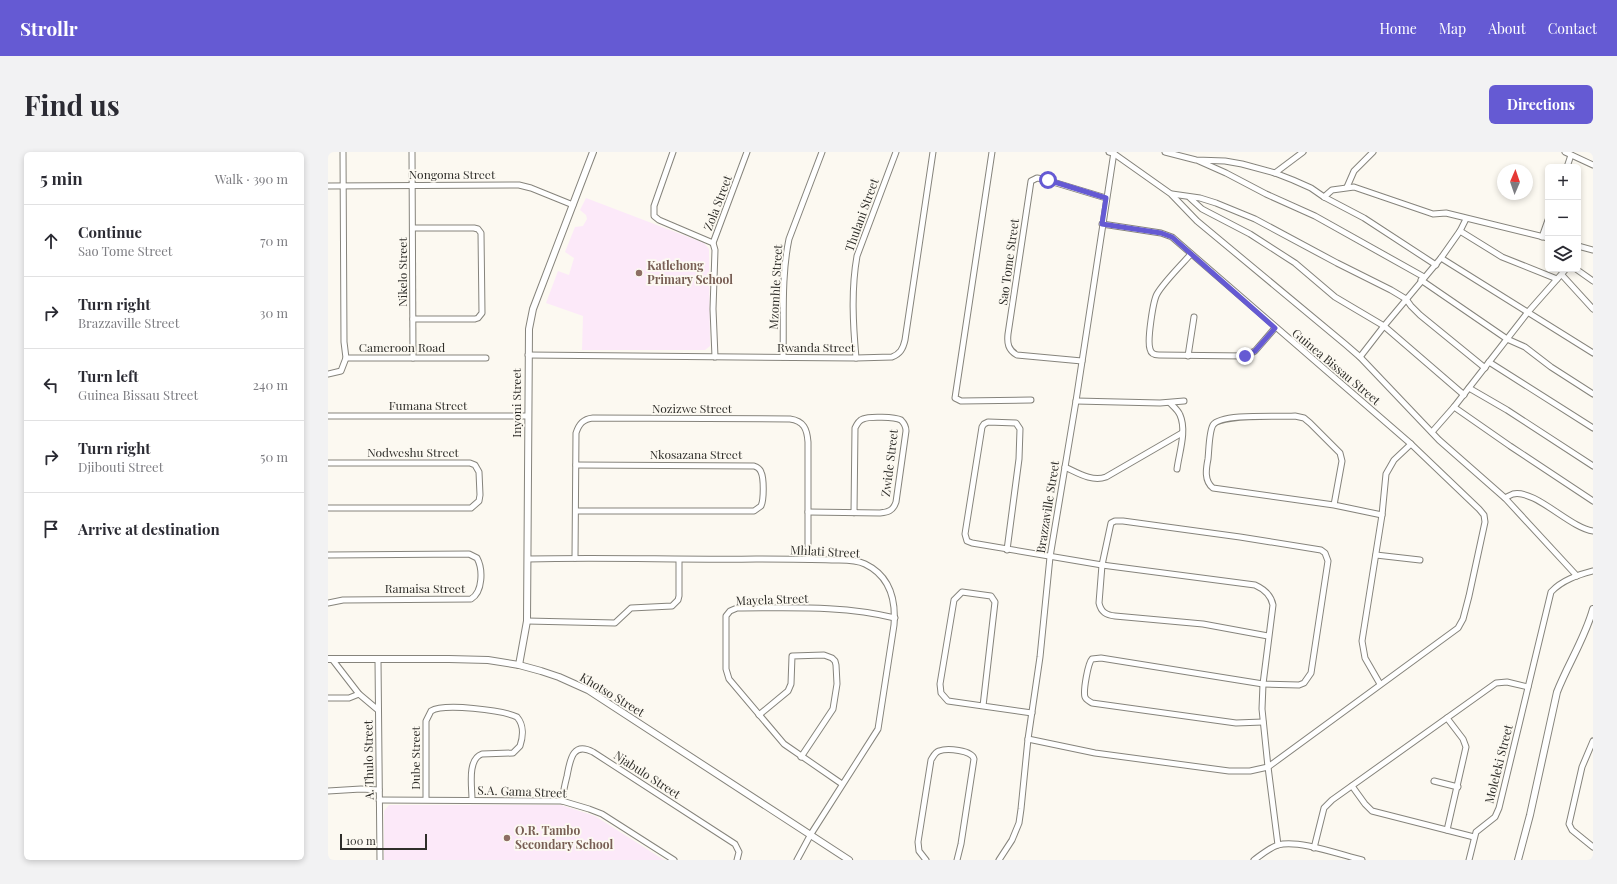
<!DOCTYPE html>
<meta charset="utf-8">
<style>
body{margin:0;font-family:"Playfair Display",serif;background:#f2f2f3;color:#2b2b33}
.controls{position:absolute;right:12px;top:12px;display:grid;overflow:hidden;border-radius:6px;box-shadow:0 2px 6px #0003}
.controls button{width:36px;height:36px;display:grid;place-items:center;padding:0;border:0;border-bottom:1px solid #e1e1e2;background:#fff;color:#2b2b33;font:20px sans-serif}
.compass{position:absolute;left:1169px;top:12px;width:36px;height:36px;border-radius:50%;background:#fff;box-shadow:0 2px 6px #0003;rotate:2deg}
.scale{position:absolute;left:12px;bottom:10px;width:87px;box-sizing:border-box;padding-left:4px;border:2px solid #2f2e2a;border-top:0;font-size:11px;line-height:14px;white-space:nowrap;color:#2f2e2a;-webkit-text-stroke:3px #fcf9f1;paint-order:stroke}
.stop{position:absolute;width:12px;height:12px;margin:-9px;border:3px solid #655ad3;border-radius:50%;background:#fff}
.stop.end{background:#655ad3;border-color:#fff;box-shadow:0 1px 4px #0008}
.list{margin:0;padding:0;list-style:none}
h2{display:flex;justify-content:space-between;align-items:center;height:52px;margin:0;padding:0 16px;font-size:17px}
h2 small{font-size:13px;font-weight:400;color:#7c7c81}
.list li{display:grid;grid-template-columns:26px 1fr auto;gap:12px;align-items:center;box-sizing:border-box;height:72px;padding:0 16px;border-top:1px solid #e1e1e2}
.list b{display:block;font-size:15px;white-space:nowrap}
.list p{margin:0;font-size:13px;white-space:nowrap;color:#7c7c81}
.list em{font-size:13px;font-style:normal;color:#7c7c81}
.icon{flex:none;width:22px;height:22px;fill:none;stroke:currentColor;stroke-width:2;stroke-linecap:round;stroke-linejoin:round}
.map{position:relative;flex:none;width:1265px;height:708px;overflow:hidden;border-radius:6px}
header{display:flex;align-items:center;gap:24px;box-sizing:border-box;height:56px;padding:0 20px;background:#655ad3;color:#fff}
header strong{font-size:19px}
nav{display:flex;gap:22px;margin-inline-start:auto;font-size:14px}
.intro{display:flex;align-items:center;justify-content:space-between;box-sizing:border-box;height:96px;padding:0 24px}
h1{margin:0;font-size:28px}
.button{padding:10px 18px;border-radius:6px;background:#655ad3;color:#fff;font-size:14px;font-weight:700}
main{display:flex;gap:24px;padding:0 24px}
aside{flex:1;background:#fff;border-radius:6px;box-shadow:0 2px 6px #0003}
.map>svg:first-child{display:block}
.education{fill:#fce9f9}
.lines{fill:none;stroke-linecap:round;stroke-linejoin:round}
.minor-casing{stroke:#86847c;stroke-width:7}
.tertiary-casing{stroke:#86847c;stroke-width:8}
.minor{stroke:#fff;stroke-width:5}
.tertiary{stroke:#fff;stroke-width:6}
.route{stroke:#655ad3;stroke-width:5}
.education-dot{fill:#8d6e63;stroke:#fcf9f1;stroke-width:1.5}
.labels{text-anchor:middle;stroke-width:3.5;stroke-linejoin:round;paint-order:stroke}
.street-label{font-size:12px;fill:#2f2e2a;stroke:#fcf9f1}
.education-label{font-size:12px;font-weight:bold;fill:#785e54;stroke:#fcf9f1;text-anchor:start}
</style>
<header>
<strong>Strollr</strong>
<nav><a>Home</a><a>Map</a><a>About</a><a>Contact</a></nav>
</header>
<div class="intro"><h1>Find us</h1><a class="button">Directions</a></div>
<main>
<aside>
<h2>5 min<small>Walk · 390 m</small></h2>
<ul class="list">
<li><svg class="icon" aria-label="ahead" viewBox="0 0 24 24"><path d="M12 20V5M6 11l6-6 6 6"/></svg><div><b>Continue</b><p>Sao Tome Street</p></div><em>70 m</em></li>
<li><svg class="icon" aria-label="right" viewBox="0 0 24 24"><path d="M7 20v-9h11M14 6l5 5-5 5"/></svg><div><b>Turn right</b><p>Brazzaville Street</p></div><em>30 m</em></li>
<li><svg class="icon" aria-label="left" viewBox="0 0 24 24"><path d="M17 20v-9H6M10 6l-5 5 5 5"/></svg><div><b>Turn left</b><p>Guinea Bissau Street</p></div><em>240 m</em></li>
<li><svg class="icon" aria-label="right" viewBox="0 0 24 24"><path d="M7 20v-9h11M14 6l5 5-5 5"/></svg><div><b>Turn right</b><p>Djibouti Street</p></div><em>50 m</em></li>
<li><svg class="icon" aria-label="arrive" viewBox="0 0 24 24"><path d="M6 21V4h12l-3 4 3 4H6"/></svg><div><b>Arrive at destination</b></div></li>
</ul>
</aside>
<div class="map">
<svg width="1265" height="708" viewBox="0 0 1265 708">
<rect width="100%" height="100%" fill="#fcf9f1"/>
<g class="education">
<polygon points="258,46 376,91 381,97 382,194 377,198 254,198 255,164 218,151 230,119 241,123 246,106 237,100 247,75 255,74 259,67 258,63 252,58"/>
<polygon points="61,653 233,653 267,664 336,708 56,708 56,659"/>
</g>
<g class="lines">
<defs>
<g id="minor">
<polyline points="15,0 16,190 18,206 158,206"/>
<polyline points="84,0 85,206"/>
<polyline points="345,0 326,54 326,64 331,68 385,91"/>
<polyline points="664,0 627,246 633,249 703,248"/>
<polyline points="781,0 785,1 843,42 869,69 1017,192 1032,205 1111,288 1177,346 1249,424"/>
<polyline points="837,0 868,8 897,9 914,12 947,21 965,28 983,36 996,45 1036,66 1108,113"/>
<polyline points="1237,0 1265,13"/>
<polyline points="871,9 898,21 938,42 987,64 1096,125"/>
<polyline points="1239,15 1243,3"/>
<polyline points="947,21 975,0"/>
<polyline points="0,34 191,33 203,36 245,53"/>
<polyline points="1019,35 1026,19 1045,0"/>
<polyline points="844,42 872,46 888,51 927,67 1009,111 1063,138 1078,147 1083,154 1092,163 1157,216"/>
<polyline points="996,45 1004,38 1026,35 1105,62 1118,61 1220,86"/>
<polyline points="862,46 874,57 922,82 967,111 1007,145 1056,174 1136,243"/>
<polyline points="85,76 146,76 150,77 153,81 154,161 150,166 147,167 85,167"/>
<polyline points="1132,79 1174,105 1229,127"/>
<polyline points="1214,85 1220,68"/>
<polyline points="1250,94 1265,98"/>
<path d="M863,102C854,112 835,131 829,142C825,149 819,189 822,197C823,202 827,203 831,203L917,204L927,199L947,176"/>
<polyline points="1113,106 1265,201"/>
<polyline points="1248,117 1265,129"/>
<polyline points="1234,123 1265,157"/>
<polyline points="1093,128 1179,187 1197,195 1223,215 1265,242"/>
<path d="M200,203L528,206L564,205C572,202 575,197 577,188L605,0"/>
<polyline points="860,204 866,165"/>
<polyline points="387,205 385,157 387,98 385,91 419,0"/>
<path d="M455,205C456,166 453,125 461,87L494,0"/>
<polyline points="1032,205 1056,174 1113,106 1132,79 1138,67"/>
<path d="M528,206C525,172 523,138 529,104L568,0"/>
<path d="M754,209L689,203C680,198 679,191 680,182L703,29L709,26L715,27L778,46"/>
<polyline points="1161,210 1265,276"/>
<polyline points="0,222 13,219 18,206"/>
<polyline points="1141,236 1179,258 1265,314"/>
<polyline points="748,249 832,251 856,249"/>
<path d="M842,251C846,255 850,258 852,263C859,279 851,301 849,317"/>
<polyline points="1126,255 1182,294 1265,349"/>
<polyline points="0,264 200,264"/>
<polyline points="1104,280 1126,255 1200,160 1238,117"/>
<polyline points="0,311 142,311 147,313 151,320 152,343 151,349 143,356 0,356"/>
<path d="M737,315C750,321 764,330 778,325L854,281"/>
<path d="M1177,346C1179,345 1182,343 1185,342C1207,337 1242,376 1265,379"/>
<path d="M1006,353L1014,309L1012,301L982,271L976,266L967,264C952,265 893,261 885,273C881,280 881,298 880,307C878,317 876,329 885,336L1006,353L1054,363"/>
<path d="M248,359H426L433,354C436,348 436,326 433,320C432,317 429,315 426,314L248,313"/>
<path d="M480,360L552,361C560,360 565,359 568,350L578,279C578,275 576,271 573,268C567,265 541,264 535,267C531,268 529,272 527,276L526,361"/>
<path d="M679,398L691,307L692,277L688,271L660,270L656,272L654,275L637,382L639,389L644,391L774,413L927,433C936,437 943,443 945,453L935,532L934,557L940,615L950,693"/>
<path d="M0,403L141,402L149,406C155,417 155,440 143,447L15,448L0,451"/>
<polyline points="1048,403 1092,408"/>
<path d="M247,406L248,281C251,272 255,267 265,266L462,267C476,269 479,277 480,290V407"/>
<path d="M200,407C276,405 352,408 428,407C454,407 479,407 504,408C515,408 527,407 537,412C562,424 568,448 566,473L550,577L483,682L469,708"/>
<polyline points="199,469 287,471 303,456 344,454 350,448 351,444 351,408"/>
<polyline points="4,507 31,542 50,558"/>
<polyline points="50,508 52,708"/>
<polyline points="1052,532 1037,506 1034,489 1054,363 1058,322 1066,308 1083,292"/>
<polyline points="0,546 21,546 31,542"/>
<polyline points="655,554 667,450 663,444 634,440 626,448 612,532 613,541 620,549 704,561"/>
<polyline points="431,563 460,539 463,532 464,504 496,503 504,506 507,509 508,513 509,532 505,557 473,605"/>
<polyline points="1119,566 1135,587 1138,595 1119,678"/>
<path d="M935,570L908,571L764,551C761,549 758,548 757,545C755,539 760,511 764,507L773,506L935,532L971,533L976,531L983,521L1000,409L997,401L993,398L912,385L795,369H787L783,371L774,413L771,451C773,460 778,463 787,464L875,472L940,484"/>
<polyline points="700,587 767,601 901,619 922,619 940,615 1130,476 1135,467 1141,444 1157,370 1156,363 1151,357 1083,292 844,85 833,81 774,72"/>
<polyline points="1265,589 1254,615 1241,672 1244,678 1265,695"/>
<polyline points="1106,629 1130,635"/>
<path d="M514,632L456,592L401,527L398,517V464L402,459L409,456C462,456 515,453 567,466"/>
<polyline points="1024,634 1037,652 1044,659 1146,685"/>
<polyline points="0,639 33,637 51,638"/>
<path d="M98,647V569L103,559C116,551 174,558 189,565C196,573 195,585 192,594L185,601L154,602C139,607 144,635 144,647"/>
<polyline points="51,648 234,649 261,657 274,662 346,708"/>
<path d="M234,649C235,641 237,632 239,624C242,609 244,589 265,600L407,692L411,700L409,708"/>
<polyline points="986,696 996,656 1004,648 1168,531 1179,530 1200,535"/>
<path d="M598,708L591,699L590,690L603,608C605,605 607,600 611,599C619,596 644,598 646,607L633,692L629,708"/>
<polyline points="671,708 684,688 691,671 693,657 700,587 712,505 722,405 748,249 786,0"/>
<path d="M926,708C933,703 941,696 950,693C970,687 1013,703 1034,708"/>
<path d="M1141,708L1148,680L1167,665L1171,656L1223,440C1234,428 1250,423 1265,419"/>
</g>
<g id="tertiary">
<polyline points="0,507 121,507 160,508 191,513 213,519 231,525 260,538 521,708"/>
<polyline points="191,513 199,469 201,177 205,157 265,0"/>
<path d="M1190,708L1202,663L1229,540C1240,512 1257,486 1265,457"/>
</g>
</defs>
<use href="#minor" class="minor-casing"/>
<use href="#tertiary" class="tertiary-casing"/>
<use href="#minor" class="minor"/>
<use href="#tertiary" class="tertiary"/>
</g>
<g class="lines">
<polyline class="route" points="720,28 778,46 774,72 833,81 844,85 947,176 927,199 917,204"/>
</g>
<g class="education-dot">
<circle cx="311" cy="121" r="4"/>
<circle cx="179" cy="686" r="4"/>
</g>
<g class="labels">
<g class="street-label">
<text x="124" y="27">Nongoma Street</text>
<text transform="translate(390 51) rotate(-69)" y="4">Zola Street</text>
<text transform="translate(534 63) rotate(-70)" y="4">Thulani Street</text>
<text transform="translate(681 110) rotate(-82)" y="4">Sao Tome Street</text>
<text transform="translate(75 120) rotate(-90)" y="4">Nikelo Street</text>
<text transform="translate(448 135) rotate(-87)" y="4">Mzomhle Street</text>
<text x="74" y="200">Cameroon Road</text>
<text x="488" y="200">Rwanda Street</text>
<text transform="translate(1008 215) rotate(40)" y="4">Guinea Bissau Street</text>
<text transform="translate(189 251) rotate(-90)" y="4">Inyoni Street</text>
<text x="100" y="258">Fumana Street</text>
<text x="364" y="261">Nozizwe Street</text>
<text x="85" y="305">Nodweshu Street</text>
<text x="368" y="307">Nkosazana Street</text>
<text transform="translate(562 311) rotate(-83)" y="4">Zwide Street</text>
<text transform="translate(720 355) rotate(-81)" y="4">Brazzaville Street</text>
<text transform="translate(497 400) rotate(3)" y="4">Mhlati Street</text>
<text x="97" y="441">Ramaisa Street</text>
<text transform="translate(444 448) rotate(-2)" y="4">Mayela Street</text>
<text transform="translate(284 543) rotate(31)" y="4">Khotso Street</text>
<text transform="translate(88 606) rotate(-90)" y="4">Dube Street</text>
<text transform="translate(41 608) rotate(-91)" y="4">A. Thulo Street</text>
<text transform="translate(1171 612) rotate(-76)" y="4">Moleleki Street</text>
<text transform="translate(319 623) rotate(33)" y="4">Njabulo Street</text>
<text transform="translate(194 640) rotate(2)" y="4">S.A. Gama Street</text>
</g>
<g class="education-label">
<text x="319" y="118">Katlehong<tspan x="319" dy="14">Primary School</tspan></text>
<text x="187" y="683">O.R. Tambo<tspan x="187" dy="14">Secondary School</tspan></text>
</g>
</g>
</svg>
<div class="controls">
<button>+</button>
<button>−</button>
<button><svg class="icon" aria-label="layers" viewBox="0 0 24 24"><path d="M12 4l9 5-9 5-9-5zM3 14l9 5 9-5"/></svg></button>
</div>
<svg class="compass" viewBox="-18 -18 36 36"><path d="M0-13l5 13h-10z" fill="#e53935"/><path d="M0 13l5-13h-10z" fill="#7c7c81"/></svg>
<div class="scale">100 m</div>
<div class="stop" style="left:720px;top:28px"></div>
<div class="stop end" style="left:917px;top:204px"></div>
</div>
</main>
